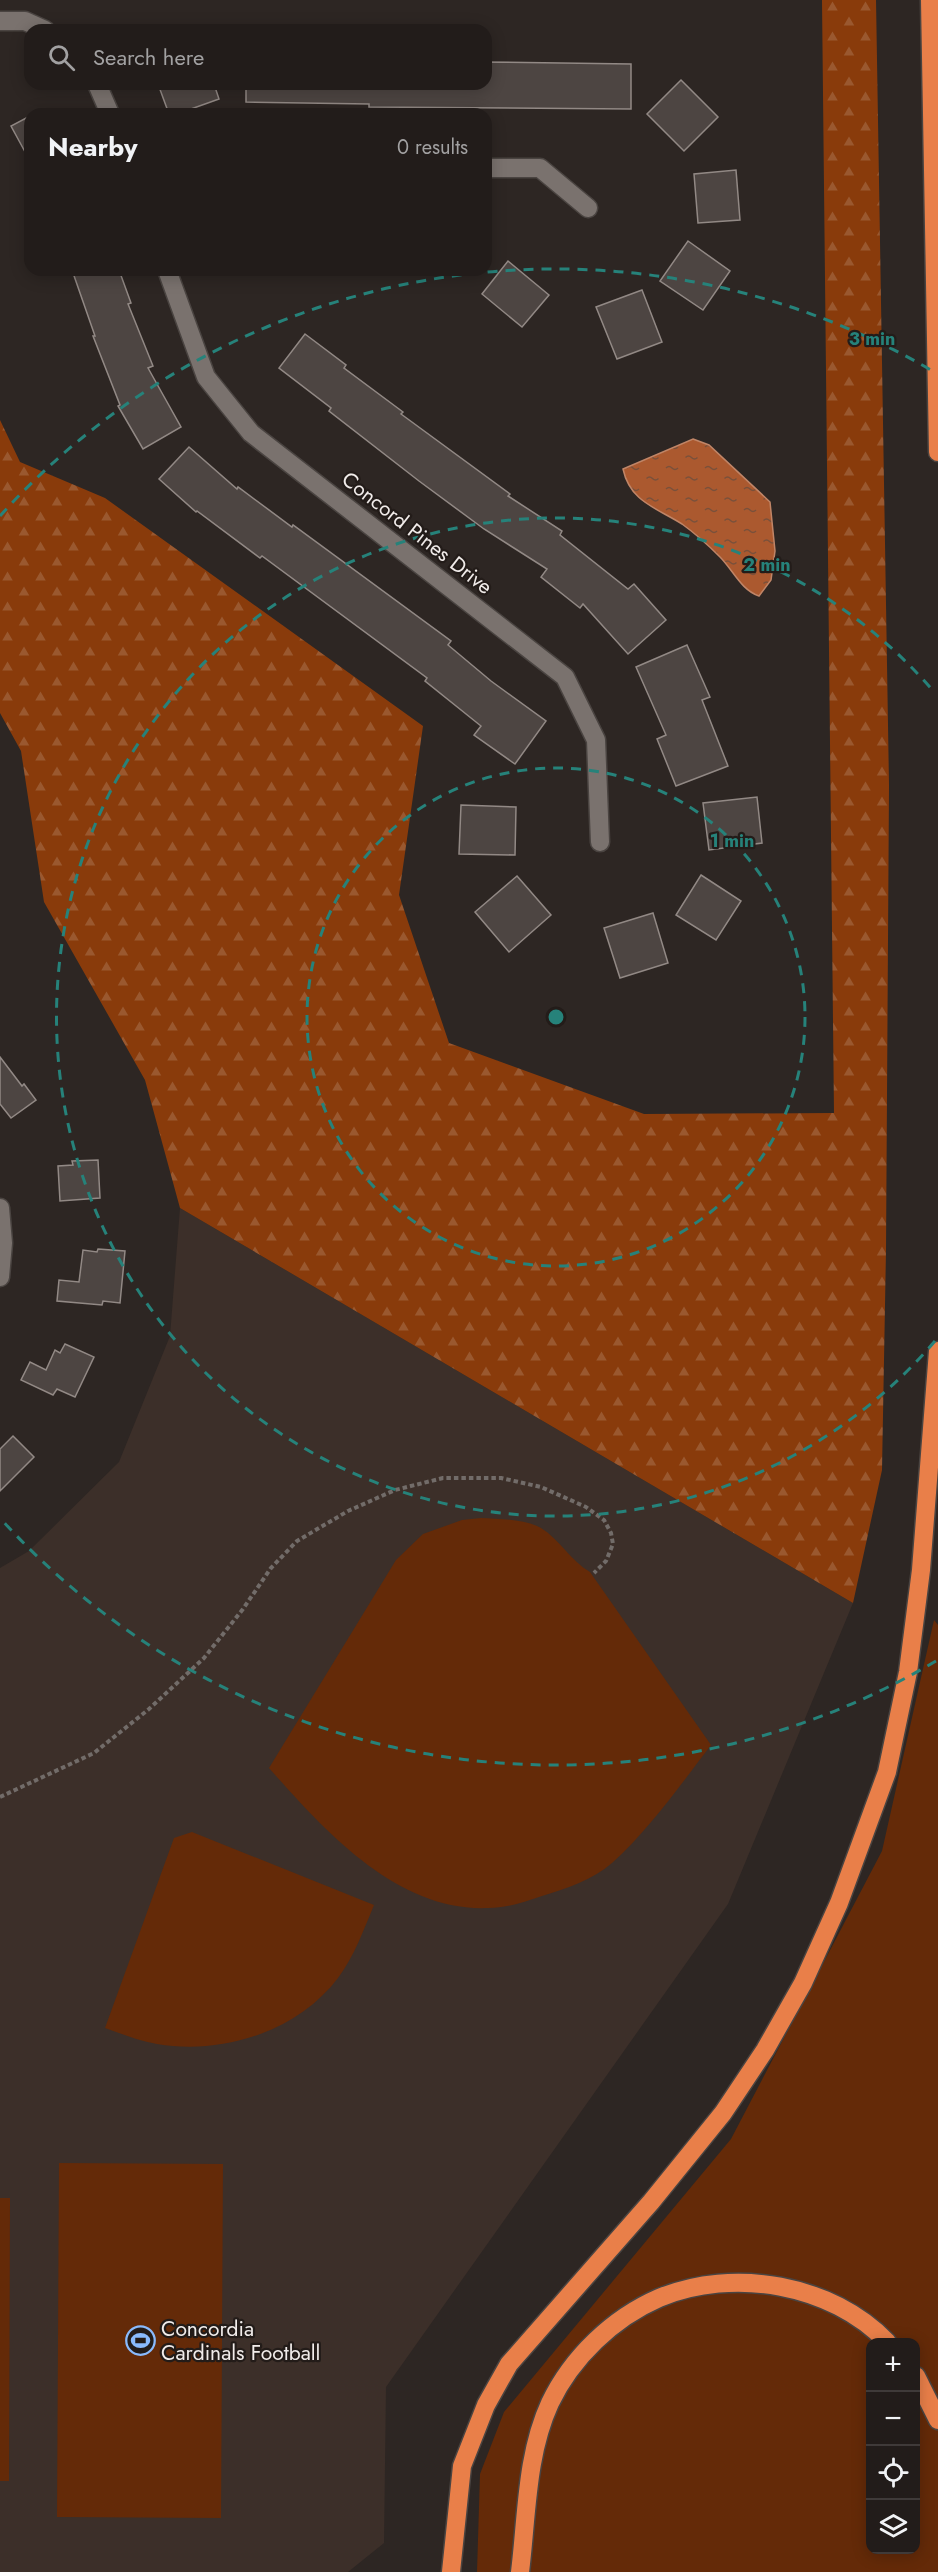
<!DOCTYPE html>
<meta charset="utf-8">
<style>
body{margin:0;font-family:Jost,sans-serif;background:#2e2927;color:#f1f3f6}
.controls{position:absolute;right:18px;bottom:18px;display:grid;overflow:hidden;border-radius:12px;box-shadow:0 3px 15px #0003}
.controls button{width:54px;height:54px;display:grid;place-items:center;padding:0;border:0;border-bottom:2px solid #3f3a39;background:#221c1a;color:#f1f3f6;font:30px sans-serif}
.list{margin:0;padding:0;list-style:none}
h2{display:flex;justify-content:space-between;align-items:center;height:78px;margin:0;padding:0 24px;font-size:26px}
h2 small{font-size:20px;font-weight:400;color:#a2a1a2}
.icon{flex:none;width:33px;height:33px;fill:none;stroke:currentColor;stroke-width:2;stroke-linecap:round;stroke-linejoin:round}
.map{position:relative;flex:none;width:938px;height:2572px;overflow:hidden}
.search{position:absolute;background:#221c1a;box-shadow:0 3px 15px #0003;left:24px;top:24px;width:468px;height:66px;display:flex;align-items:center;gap:15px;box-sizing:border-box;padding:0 21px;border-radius:18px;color:#a2a1a2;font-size:22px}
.panel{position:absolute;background:#221c1a;box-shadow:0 3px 15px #0003;left:24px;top:108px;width:468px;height:168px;border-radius:18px}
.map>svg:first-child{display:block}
.built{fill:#3c2f29}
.green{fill:#642a08;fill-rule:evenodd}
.forest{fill:url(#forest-firs)}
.water{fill:url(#water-ripples);stroke:#c08567;stroke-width:1.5}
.building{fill:#4d4542;stroke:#928985;stroke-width:1.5}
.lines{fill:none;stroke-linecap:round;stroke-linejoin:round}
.minor-casing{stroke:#4a4441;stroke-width:21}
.highway-casing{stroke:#4a4441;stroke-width:21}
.path{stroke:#726c69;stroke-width:4;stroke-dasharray:4.5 3;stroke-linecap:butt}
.minor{stroke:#7a726e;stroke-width:18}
.highway{stroke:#e97f49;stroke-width:18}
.ring{fill:none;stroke:#26827a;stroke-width:3;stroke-dasharray:10 8}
.labels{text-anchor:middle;stroke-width:4.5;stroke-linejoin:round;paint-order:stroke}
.street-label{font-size:21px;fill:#f1ecea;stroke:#231c19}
.poi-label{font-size:21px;fill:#f1ecea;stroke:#231c19;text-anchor:start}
.centre{fill:#26827a;stroke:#231c19;stroke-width:3}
.ring-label{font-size:18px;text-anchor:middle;font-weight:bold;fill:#26827a;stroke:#231c19;stroke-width:4.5;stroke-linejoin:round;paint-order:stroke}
</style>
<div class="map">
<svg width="938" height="2572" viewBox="0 0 938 2572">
<defs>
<pattern id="forest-firs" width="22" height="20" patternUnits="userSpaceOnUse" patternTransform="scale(1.5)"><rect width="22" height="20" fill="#893b0b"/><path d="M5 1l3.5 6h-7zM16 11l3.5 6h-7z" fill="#9a582f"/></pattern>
<pattern id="water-ripples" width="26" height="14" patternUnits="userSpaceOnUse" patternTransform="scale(1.5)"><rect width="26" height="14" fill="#ab592f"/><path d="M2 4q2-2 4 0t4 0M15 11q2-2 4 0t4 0" fill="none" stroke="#7a503a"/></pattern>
</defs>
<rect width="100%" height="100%" fill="#2d2623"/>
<polygon class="built" points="180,1208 853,1603 728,1904 386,2387 384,2543 348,2572 0,2572 0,1568 29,1551 119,1462 170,1336"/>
<g class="green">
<path d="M481,1518C499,1519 525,1519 541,1528C559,1539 571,1561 590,1572L711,1745C682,1783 648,1831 612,1863C593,1880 565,1889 542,1896C525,1902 506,1908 488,1908C397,1912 324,1830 269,1768L396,1560L423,1534L462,1520Z"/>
<path d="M934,1620L938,1625V2572H477L480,2474L504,2412L731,2139L882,1851ZM870,2342H916V2550H870Z"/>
<path d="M192,1832L374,1905C364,1929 354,1957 338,1978C297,2032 222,2055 157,2044C139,2041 122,2034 105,2028L174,1838Z"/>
<polygon points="59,2163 223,2164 221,2518 57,2517"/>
<polygon points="0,2198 10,2198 9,2481 0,2481"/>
</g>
<polygon class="forest" points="822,0 876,0 889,785 886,1250 882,1470 853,1603 180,1208 145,1080 44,902 21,751 0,713 0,420 20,462 105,498 423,726 399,895 449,1043 644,1114 834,1113"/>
<path class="water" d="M693,439L709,445L770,502L775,551L771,580L759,596C741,590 733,570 720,557C708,545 696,534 682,524C657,508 630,502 623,469Z"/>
<g class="building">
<polygon points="486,62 631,64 631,109 369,107 369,104 246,102 246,84 486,84"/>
<polygon points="681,80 718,117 684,151 647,114"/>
<polygon points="158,84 214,84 219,99 177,114 169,114"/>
<polygon points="30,116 30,161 11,126"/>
<polygon points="736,170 740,220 698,223 694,174"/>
<polygon points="688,241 730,271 703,310 660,281"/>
<polygon points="508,261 549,295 522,327 482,294"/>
<polygon points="72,270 119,270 131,303 128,304 153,366 148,368 181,427 143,449 118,406 120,405 93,336 95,336"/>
<polygon points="642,290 662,342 617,359 596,307"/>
<polygon points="305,334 346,365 344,368 403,412 401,414 510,494 508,496 562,531 560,535 628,589 634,584 666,620 628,654 583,604 580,608 541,577 547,569 484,529 419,481 329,411 331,408 279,368"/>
<polygon points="189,447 237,489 238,487 292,527 293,525 451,641 448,645 491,681 546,721 515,764 474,735 481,726 425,681 427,678 262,556 260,558 197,511 196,512 159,479"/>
<polygon points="687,645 710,697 702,700 728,766 676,786 657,739 666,735 636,667"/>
<polygon points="757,797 762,843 709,850 703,803"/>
<polygon points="461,805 516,807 515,855 459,854"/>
<polygon points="701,875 741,901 716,940 676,915"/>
<polygon points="517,876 551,915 509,952 475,912"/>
<polygon points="653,913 668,963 620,978 604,928"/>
<polygon points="0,1057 22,1086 24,1084 36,1100 11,1118 0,1104"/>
<polygon points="98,1160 100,1198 60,1201 58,1166 73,1165 72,1161"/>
<polygon points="98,1249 125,1251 120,1303 103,1301 102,1305 57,1301 59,1280 79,1282 83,1250 97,1252"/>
<polygon points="65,1344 94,1357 75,1397 57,1389 53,1395 21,1380 30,1362 46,1370 55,1350 60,1353"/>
<polygon points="13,1436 34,1457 0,1491 0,1449"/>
</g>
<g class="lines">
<defs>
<g id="minor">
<polyline points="0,21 25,21 45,30"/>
<polyline points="97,84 110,114"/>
<polyline points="486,168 540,168 588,208"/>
<polyline points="167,270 206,377 251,433 565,677 596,740 600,842"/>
<polyline points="0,1208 3,1243 0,1277"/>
</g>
<g id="highway">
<polyline points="930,0 938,452"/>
<polyline points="916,2376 938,2420"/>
<polyline points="451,2572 462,2466 486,2405 509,2364 651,2202 723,2113 765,2050 803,1983 839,1903 887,1772 908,1672 921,1570 938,1351"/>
<path d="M520,2572C527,2516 526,2455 550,2403C572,2357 613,2318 659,2298C733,2267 832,2284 887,2342"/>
</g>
</defs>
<use href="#minor" class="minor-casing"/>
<use href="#highway" class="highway-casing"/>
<polyline class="path" points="0,1797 94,1753 149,1709 204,1658 243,1609 271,1568 297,1541 348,1511 395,1490 443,1478 501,1478 541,1487 586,1507 604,1520 611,1533 613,1544 606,1561 594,1573"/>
<use href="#minor" class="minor"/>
<use href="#highway" class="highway"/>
</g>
<g class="ring">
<circle cx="556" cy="1017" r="249"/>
<path d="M935 1341A499 499 0 1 1 935 693"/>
<path d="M936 1661A748 748 0 0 1 0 1518M0 516A748 748 0 0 1 936 373"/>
</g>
<defs>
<symbol id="stadium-ring" viewBox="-11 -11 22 22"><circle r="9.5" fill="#231c19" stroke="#89bafc" stroke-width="1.5"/><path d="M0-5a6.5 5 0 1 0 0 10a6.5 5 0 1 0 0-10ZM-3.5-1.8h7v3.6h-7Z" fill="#89bafc"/></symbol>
</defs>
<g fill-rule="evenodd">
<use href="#stadium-ring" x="124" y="2324" width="33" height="33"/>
</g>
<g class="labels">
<g class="street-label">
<text transform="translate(417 533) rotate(38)" y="7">Concord Pines Drive</text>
</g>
<g class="poi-label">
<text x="161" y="2336">Concordia<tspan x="161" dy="24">Cardinals Football</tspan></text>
</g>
</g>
<circle cx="556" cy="1017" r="9" class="centre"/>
<g class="ring-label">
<text x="872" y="345">3 min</text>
<text x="767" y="571">2 min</text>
<text x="732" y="847">1 min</text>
</g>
</svg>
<div class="controls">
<button>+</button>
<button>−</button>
<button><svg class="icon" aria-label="locate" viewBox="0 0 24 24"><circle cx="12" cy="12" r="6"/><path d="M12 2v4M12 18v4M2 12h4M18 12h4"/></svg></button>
<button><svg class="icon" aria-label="layers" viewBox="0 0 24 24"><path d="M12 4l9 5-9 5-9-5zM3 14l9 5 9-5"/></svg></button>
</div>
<div class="search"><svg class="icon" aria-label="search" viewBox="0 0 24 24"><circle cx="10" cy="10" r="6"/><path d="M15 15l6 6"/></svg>Search here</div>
<section class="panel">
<h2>Nearby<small>0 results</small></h2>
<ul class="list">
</ul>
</section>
</div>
